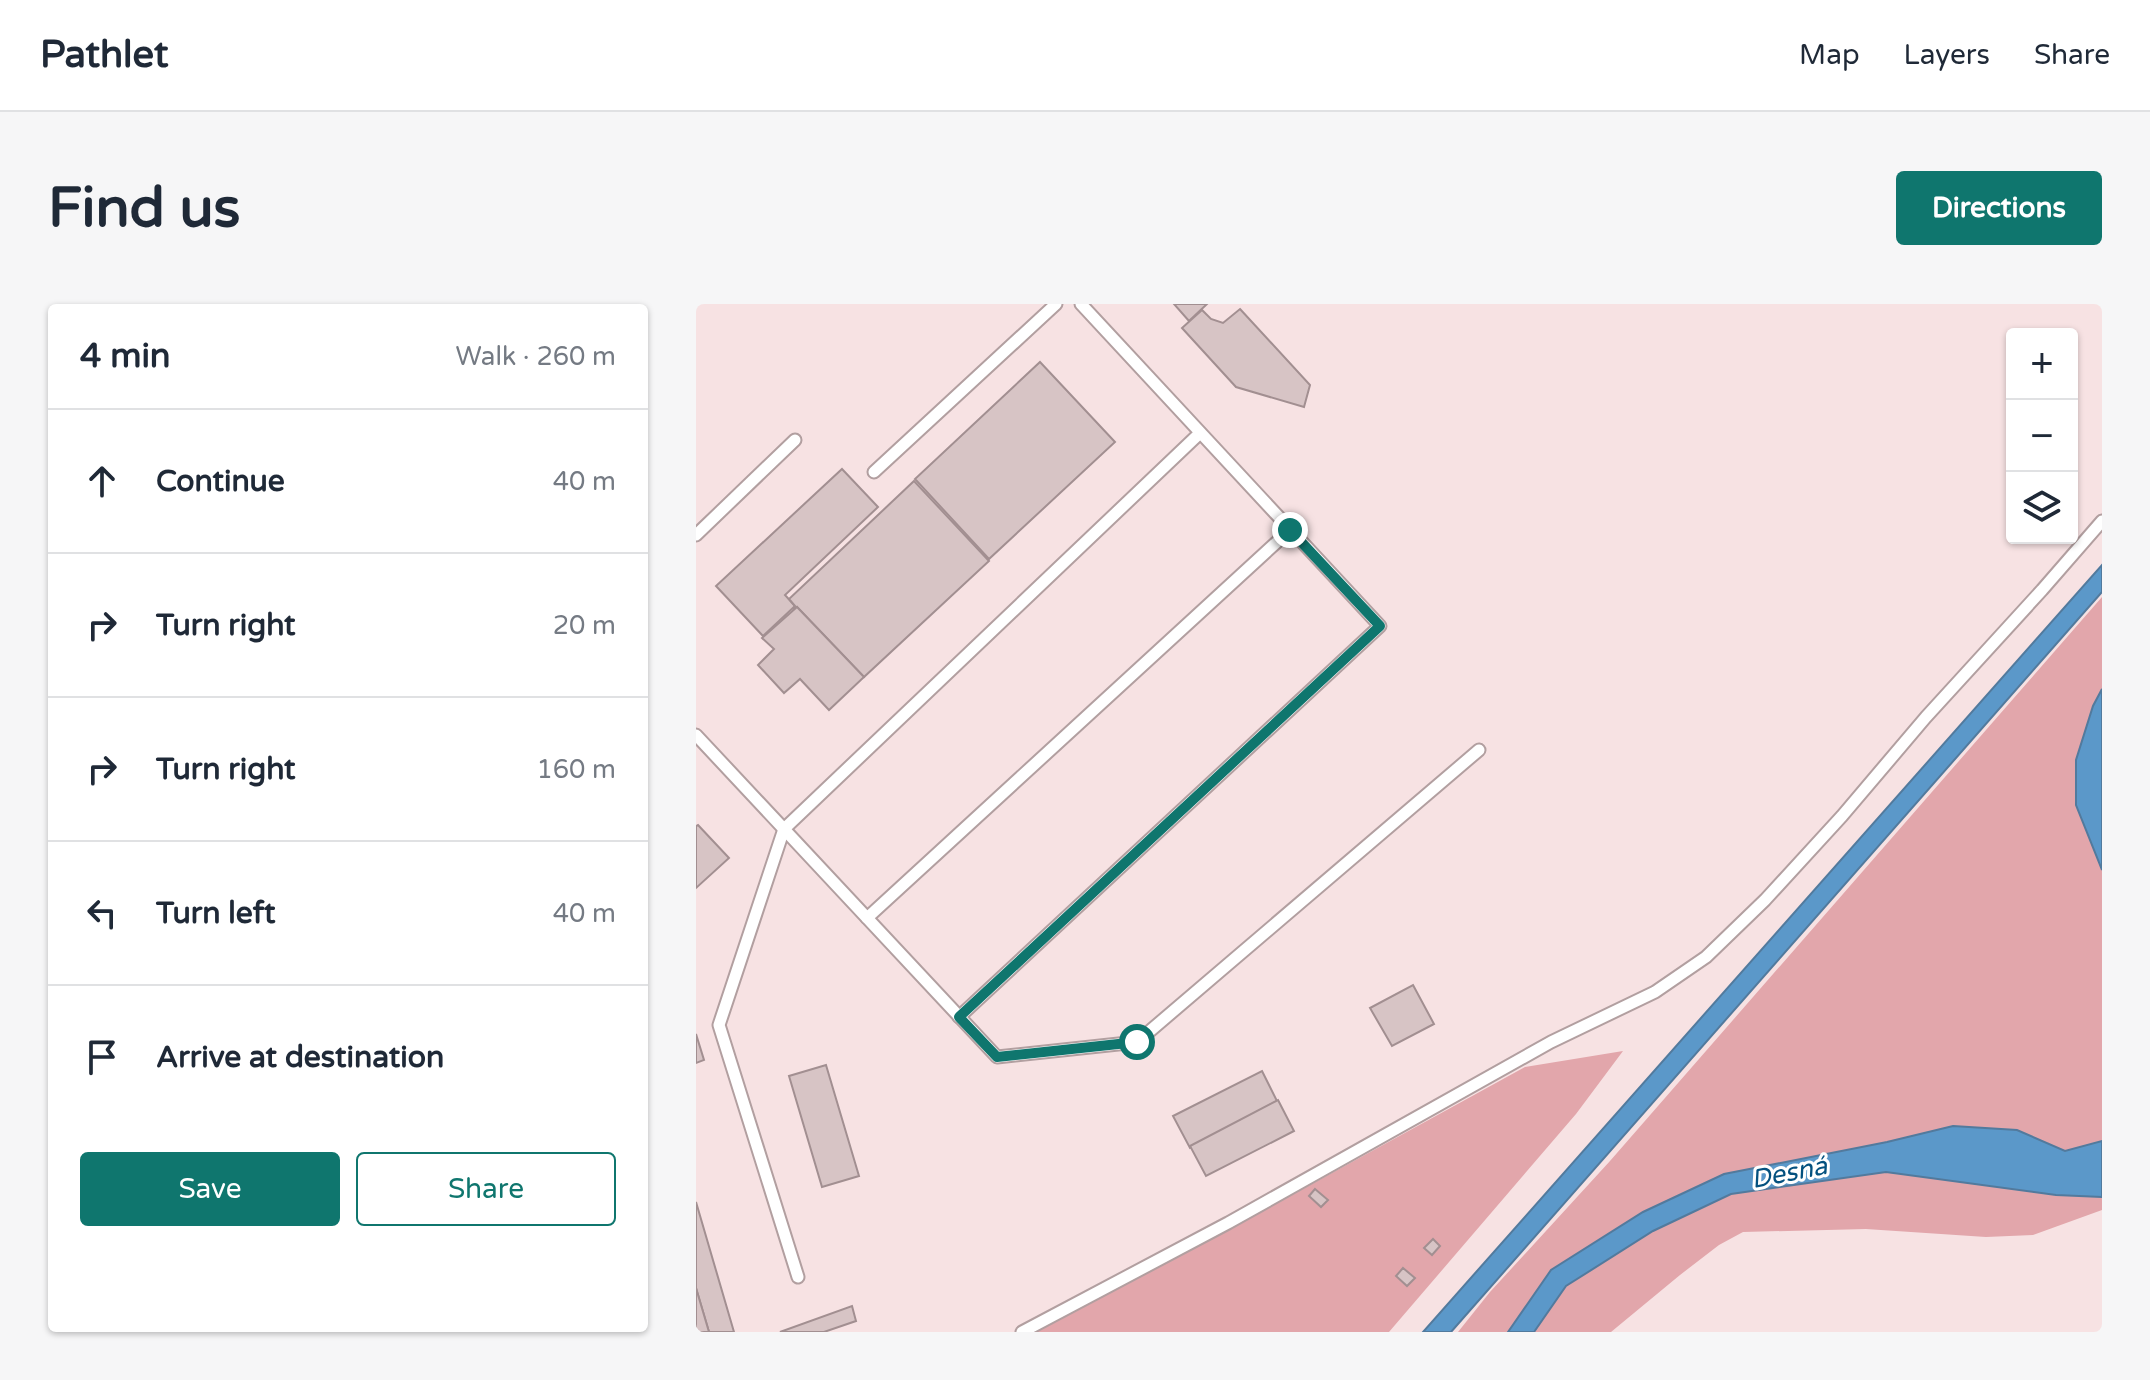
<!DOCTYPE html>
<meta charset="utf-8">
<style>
body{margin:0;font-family:"Varela Round",sans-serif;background:#f6f6f7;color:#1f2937}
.controls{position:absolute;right:24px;top:24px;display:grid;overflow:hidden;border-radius:8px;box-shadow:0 2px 6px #0004}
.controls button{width:72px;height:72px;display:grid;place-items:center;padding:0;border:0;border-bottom:2px solid #e0e1e3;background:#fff;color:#1f2937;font:40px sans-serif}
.stop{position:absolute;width:24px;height:24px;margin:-18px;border:6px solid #0f766e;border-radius:50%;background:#fff}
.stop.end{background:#0f766e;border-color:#fff;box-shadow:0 2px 8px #0008}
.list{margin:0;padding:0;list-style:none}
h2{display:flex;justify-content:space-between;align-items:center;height:104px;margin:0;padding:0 32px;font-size:34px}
h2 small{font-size:26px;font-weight:400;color:#747a83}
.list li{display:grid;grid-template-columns:52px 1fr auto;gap:24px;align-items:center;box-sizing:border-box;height:144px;padding:0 32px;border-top:2px solid #e0e1e3}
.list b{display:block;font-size:30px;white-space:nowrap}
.list em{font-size:26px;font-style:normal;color:#747a83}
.actions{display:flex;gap:16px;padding:24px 32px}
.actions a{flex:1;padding:18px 0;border:2px solid #0f766e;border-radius:8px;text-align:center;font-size:28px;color:#0f766e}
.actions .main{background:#0f766e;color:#fff}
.icon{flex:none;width:44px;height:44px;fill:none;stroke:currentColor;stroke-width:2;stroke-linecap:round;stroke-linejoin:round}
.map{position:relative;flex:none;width:1406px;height:1028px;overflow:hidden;border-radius:8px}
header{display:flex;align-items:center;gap:48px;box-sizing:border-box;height:112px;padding:0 40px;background:#fff;border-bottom:2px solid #e0e1e3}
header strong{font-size:38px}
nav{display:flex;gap:44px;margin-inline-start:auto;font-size:28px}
.intro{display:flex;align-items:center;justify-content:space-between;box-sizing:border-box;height:192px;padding:0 48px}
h1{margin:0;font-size:56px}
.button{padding:20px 36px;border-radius:8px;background:#0f766e;color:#fff;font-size:28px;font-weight:700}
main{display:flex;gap:48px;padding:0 48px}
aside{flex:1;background:#fff;border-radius:8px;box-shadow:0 2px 6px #0004}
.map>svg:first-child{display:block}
.green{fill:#e2a6ab}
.water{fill:#5b98c9;stroke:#527a9d;stroke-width:2}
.building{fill:#d7c4c5;stroke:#a28f91;stroke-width:2}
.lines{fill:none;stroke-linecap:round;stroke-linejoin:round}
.lane-casing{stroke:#b29fa0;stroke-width:15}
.lane{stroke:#fff;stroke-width:11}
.route{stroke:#0f766e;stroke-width:10}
.labels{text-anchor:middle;stroke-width:6;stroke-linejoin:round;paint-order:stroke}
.water-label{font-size:26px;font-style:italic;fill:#04517f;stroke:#fff}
</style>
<header>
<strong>Pathlet</strong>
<nav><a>Map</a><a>Layers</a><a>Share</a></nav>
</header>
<div class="intro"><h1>Find us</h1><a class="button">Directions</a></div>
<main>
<aside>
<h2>4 min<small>Walk · 260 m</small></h2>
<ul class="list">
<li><svg class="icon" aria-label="ahead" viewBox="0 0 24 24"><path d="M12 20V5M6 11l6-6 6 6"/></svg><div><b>Continue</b></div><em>40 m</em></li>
<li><svg class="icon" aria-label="right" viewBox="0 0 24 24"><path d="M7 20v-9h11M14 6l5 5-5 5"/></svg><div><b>Turn right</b></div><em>20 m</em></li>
<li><svg class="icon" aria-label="right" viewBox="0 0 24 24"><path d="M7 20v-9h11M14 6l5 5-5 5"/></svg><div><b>Turn right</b></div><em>160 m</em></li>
<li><svg class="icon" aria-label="left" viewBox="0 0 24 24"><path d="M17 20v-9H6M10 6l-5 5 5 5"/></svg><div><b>Turn left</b></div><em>40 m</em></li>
<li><svg class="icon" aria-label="arrive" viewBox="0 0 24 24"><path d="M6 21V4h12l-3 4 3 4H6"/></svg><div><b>Arrive at destination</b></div></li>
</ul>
<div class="actions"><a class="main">Save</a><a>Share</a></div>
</aside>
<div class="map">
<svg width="1406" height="1028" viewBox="0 0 1406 1028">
<rect width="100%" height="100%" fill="#f7e2e3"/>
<g class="green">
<polygon points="1406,293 1406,385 1397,402 1380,456 1380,501 1406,566 1406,837 1369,847 1321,826 1257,822 1191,838 1028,870 855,966 812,1028 762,1028 794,988 914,857"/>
<polygon points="927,747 880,810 693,1028 340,1028 534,925 829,763"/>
<polygon points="1190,868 1360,891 1406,893 1406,906 1337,931 1290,933 1170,925 1047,928 1023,941 984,971 915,1028 838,1028 870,982 957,927 1035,890"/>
</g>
<g class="water">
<polygon points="1406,261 1406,288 755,1028 727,1028"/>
<polygon points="1406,385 1406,566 1380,501 1380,456 1397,402"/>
<polygon points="1257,822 1321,826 1369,847 1406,837 1406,893 1360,891 1190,868 1035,890 957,927 870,982 838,1028 812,1028 855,966 947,908 1028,870 1191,838"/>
</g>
<g class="building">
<polygon points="478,0 511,0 493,17"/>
<polygon points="544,5 614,81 608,103 540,83 486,24 506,6 515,15 527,19"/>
<polygon points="344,58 419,138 293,255 219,175"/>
<polygon points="146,165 182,203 89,291 99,302 67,332 20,282"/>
<polygon points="218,177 293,257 168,373 101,303 98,304 99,302 93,295"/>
<polygon points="101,303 168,373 133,406 104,375 88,389 62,361 78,345 66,334"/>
<polygon points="2,521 33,554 0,584 0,522"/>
<polygon points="717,681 738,720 696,742 674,704"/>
<polygon points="0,730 8,756 0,759"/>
<polygon points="130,761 163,872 126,883 93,772"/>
<polygon points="566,767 581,797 494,844 477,812"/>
<polygon points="582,796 598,827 510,872 494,842"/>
<polygon points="619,885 632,896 625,903 613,892"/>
<polygon points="0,898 38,1028 13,1028 0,984"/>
<polygon points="737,935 744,942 736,951 728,944"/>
<polygon points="707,964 719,974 711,982 700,972"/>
<polygon points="0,984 13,1028 0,1028"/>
<polygon points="156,1002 160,1017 128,1028 84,1028"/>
</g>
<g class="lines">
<defs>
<g id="lane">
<polyline points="178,168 360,0"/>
<polyline points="0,231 99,136"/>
<polyline points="0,431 301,753 441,738 783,446"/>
<polyline points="171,614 594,226"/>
<polyline points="263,713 684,322 385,0"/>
<polyline points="102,973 23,721 88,525 504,129"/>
<polyline points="326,1028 532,919 855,738 959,688 1010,653 1069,596 1146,512 1230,413 1346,286 1406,217"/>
</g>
</defs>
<use href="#lane" class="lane-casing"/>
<use href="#lane" class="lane"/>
</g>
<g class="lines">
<polyline class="route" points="441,738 301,753 263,713 684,322 594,226"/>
</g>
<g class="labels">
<g class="water-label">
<text transform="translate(1093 868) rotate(-11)" y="9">Desná</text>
</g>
</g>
</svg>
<div class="controls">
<button>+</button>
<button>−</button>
<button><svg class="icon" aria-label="layers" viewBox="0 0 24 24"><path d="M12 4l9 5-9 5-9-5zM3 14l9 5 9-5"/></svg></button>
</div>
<div class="stop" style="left:441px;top:738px"></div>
<div class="stop end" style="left:594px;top:226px"></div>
</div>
</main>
